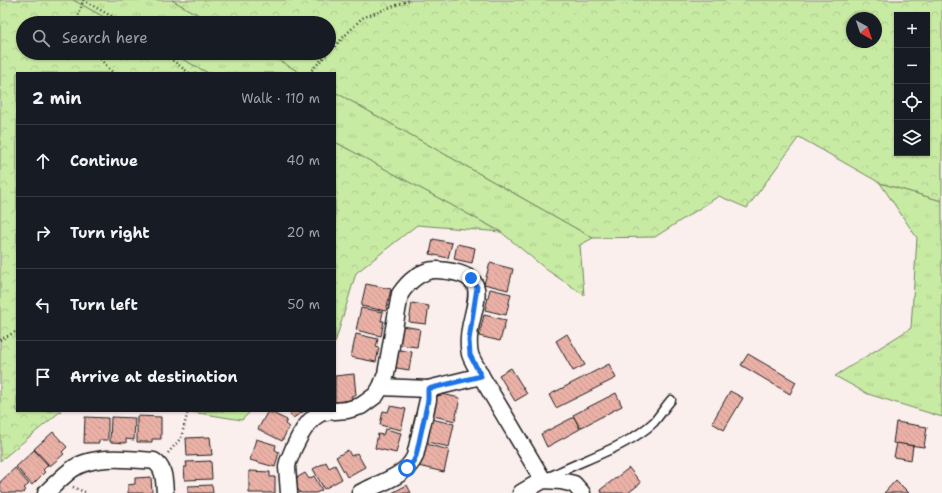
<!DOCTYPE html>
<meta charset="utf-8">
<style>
body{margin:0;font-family:"Shantell Sans",sans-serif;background:#20242c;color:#f1f3f6}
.controls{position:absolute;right:12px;top:12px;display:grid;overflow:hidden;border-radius:0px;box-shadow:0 1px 3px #0004}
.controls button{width:36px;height:36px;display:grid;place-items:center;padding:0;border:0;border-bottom:1px solid #363941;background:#171b24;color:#f1f3f6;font:20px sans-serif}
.compass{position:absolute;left:846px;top:12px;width:36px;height:36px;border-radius:50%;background:#171b24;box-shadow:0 1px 3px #0004;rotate:140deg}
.stop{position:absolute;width:12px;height:12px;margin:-9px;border:3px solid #1a73e8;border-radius:50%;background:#fff}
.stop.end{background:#1a73e8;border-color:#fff;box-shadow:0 1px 4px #0008}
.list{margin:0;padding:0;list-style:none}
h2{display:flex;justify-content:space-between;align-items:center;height:52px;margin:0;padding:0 16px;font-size:17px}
h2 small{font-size:13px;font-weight:400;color:#9ea1a6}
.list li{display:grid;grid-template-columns:26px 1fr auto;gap:12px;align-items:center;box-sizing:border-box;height:72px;padding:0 16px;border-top:1px solid #363941}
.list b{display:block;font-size:15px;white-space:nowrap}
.list em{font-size:13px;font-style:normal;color:#9ea1a6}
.icon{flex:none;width:22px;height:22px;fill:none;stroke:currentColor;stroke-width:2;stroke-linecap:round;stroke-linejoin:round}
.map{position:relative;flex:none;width:942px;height:493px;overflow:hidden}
.search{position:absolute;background:#171b24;box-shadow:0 1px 3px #0004;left:16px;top:16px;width:320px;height:44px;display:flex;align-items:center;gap:10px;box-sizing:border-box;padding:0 14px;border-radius:22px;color:#9ea1a6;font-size:15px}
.panel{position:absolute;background:#171b24;box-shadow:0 1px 3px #0004;left:16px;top:72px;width:320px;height:340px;border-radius:0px}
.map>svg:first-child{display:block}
.grass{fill:url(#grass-tufts);stroke:#728460}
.forest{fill:url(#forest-crowns);stroke:#728460;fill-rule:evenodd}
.building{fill:url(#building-back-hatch);stroke:#1c1c1c}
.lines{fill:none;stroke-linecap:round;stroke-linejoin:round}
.service-casing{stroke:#1c1c1c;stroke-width:11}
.minor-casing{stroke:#1c1c1c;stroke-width:19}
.path{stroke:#1c1c1c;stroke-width:2.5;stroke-dasharray:1 3;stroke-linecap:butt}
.service{stroke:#fff;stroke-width:8}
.minor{stroke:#fff;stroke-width:16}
.route{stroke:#1a73e8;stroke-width:5}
</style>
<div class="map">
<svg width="942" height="493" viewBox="0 0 942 493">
<defs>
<pattern id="grass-tufts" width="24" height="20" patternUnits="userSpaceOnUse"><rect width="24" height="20" fill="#c8eba4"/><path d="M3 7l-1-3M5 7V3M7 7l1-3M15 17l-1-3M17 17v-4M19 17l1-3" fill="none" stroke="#abc98d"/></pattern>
<pattern id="forest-crowns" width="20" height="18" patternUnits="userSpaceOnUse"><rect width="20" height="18" fill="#c8eba4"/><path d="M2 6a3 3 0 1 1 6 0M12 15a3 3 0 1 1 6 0" fill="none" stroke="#abc98d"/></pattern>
<pattern id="building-back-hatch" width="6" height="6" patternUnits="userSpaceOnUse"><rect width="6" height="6" fill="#ebb1a7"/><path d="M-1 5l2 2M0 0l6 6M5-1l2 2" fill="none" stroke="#c9988f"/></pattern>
</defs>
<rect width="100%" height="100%" fill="#fbefed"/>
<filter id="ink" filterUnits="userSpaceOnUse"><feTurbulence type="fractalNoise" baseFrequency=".025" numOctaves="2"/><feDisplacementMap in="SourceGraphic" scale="8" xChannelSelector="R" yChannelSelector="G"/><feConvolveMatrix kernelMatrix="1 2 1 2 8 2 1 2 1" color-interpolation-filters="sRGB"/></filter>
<g filter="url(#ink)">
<g class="grass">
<polygon points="73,0 172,0 212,23 115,23"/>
<polygon points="171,53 266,53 301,73 208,73"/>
<polygon points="335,92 593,238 580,245 584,295 547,270 501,232 335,142"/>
<polygon points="880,183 942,201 942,417 868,394 835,376 911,328 917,238"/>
</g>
<g class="forest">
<polygon points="0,0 73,0 115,23 23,23 23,53 171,53 208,73 17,73 17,411 61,411 0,461"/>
<path d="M172,0H942V201L880,183L799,137L747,208L719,196L655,237L593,238L335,92V73H301L266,53H329V23H212ZM897,15H927V153H897ZM852,18H876V42H852Z"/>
<polygon points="335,142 501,232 417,225 356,273 335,343"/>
<polygon points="186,411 251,411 242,420"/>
</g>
<g class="building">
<polygon points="433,239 452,243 448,258 430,254"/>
<polygon points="457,244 475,248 472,263 454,259"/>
<polygon points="490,263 513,269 508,290 484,284"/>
<polygon points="366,284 391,289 386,311 361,306"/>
<polygon points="490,289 511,294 506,315 485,310"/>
<polygon points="412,303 429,306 426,324 409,322"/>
<polygon points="361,308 383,312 381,321 384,321 381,336 356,330"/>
<polygon points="484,315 506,320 500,341 479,336"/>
<polygon points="403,326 420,329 417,347 400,345"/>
<polygon points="356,334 378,339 376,347 379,348 376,362 351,357"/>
<polygon points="567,334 585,365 573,371 556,341"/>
<polygon points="394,349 412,352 409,370 391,367"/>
<polygon points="748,354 796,382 790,394 741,365"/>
<polygon points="609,364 616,378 556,408 549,395"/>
<polygon points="511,368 527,394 515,401 499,375"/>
<polygon points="354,374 356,395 351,396 352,400 335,402 335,376"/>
<polygon points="730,391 743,398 724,430 712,423"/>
<polygon points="437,393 460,398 455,421 429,415 435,402"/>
<polygon points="616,393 622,406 580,428 573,415"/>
<polygon points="390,406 406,409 401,430 380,425 383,411 388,412"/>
<polygon points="268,411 287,420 285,424 289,427 282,441 258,429"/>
<polygon points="288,411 304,411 293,418"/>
<polygon points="137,416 161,417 161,439 152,439 152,442 137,442"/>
<polygon points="85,417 108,418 108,440 99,440 99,443 84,443"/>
<polygon points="111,417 135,418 134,440 126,439 126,443 110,442"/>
<polygon points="574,417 580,429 547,447 541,434"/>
<polygon points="431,419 454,424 449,447 423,441"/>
<polygon points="896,422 927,427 924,447 893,443"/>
<polygon points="385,429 401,433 396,453 375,448 378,434 383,435"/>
<polygon points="53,432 67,447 62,452 64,454 50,466 34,449"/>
<polygon points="210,437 212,455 187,456 186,438"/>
<polygon points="256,439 276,445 275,450 279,452 275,467 250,460"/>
<polygon points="897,443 913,446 911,460 894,457"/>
<polygon points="426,444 449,450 444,472 418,466 421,453 424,454"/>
<polygon points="34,450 48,465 43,470 45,472 32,485 16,467"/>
<polygon points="348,450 351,456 357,453 365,467 347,477 336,457"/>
<polygon points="211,461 212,479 185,480 184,467 187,467 186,462"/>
<polygon points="326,462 329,468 335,465 342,479 324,489 313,469"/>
<polygon points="15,468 29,484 24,488 26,490 23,493 3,493 0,489 0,482"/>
<polygon points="629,468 641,483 628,493 602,493 600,490"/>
<polygon points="249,471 270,472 270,477 275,477 275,493 249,493"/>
<polygon points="305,473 309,479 314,476 322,490 316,493 300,493 293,480"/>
<polygon points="151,477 152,493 128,493 128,485 135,484 135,478"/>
<polygon points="896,480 909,493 884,493"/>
<polygon points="212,485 213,493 188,493 188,486"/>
<polygon points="407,485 411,493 392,493"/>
</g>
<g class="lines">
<defs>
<path id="service" d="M549,477C581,460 628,447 654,422C660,415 665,407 671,400"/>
<g id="minor">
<polyline points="381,387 428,389 481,376 543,480"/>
<path d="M335,411L347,410L361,406L376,395L381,387L386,374L400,294C408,282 422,269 437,270C507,274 461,313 470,354C472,361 478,369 481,376"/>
<path d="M46,493C54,485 62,477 71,470C92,454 129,459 154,461C165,468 164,481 165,493"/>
<path d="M289,493L287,467L288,462C293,448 305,421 319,414C322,412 327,412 331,411"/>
<path d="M360,493C379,483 407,476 415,456L428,400V389"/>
<polyline points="521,493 543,480 561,481 574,484 582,493"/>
</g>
</defs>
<use href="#service" class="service-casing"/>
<use href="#minor" class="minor-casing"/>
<g class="path">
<polyline points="83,0 123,23"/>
<polyline points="76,23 83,1"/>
<polyline points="329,52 362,18 410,0"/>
<polyline points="95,53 113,73"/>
<polyline points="163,53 189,73"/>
<polyline points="309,73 328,53"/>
<polyline points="0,340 17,331"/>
<polyline points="168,453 181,438 188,411"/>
<polyline points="73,487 87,493"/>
</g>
<use href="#service" class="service"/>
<use href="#minor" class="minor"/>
</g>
</g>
<g class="lines" filter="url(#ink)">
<polyline class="route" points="407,468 413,462 416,456 428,400 428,389 481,376 470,355 469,340 477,287 471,278"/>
</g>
</svg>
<div class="controls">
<button>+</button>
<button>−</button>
<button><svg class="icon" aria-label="locate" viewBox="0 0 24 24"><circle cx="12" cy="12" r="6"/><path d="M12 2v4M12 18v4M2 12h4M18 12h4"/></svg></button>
<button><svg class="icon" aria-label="layers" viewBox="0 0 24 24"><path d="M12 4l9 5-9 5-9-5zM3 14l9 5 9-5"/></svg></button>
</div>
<svg class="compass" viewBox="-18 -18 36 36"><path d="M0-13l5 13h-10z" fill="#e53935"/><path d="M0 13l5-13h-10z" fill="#9ea1a6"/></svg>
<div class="stop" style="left:407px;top:468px"></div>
<div class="stop end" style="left:471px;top:278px"></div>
<div class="search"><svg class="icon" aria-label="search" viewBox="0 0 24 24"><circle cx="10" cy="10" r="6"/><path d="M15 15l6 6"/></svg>Search here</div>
<section class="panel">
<h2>2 min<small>Walk · 110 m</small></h2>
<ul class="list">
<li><svg class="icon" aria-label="ahead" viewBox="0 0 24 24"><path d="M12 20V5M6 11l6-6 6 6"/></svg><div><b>Continue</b></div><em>40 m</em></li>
<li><svg class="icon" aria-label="right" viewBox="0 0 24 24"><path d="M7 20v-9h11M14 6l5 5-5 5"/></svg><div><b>Turn right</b></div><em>20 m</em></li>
<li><svg class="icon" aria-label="left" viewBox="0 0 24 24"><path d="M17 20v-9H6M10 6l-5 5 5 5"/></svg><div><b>Turn left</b></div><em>50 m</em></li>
<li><svg class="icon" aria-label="arrive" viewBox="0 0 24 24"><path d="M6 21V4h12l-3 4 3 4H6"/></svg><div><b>Arrive at destination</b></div></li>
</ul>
</section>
</div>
